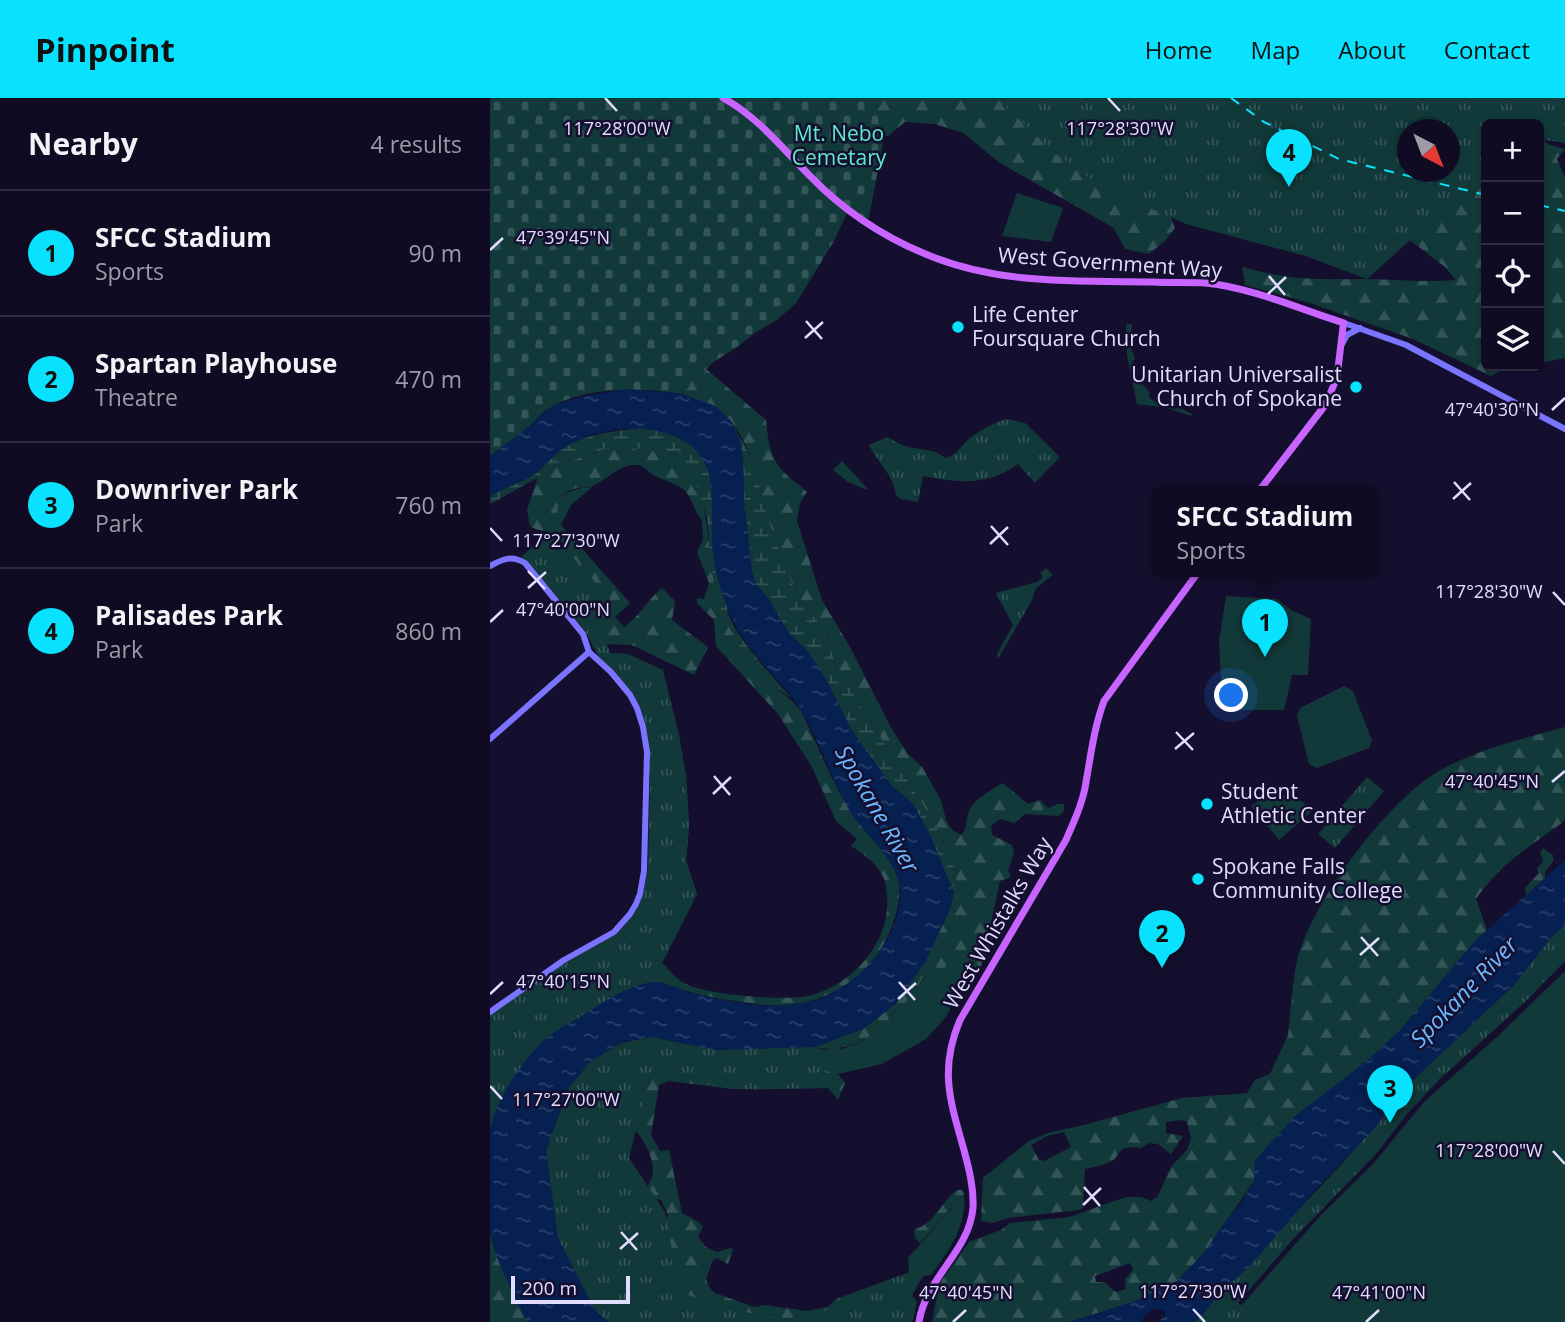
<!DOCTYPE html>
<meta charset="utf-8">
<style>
body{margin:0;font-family:"Open Sans",sans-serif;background:#19142b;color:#f1f3f6}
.controls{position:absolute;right:21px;top:21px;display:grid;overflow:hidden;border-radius:10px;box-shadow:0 2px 5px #0004}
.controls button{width:63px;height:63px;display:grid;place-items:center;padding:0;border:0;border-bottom:2px solid #302b41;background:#100b23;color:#f1f3f6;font:35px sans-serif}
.compass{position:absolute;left:907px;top:21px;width:63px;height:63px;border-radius:50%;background:#100b23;box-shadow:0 2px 5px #0004;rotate:138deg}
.scale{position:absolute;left:21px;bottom:18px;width:119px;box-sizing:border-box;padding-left:7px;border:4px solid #e2ddff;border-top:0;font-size:19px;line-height:24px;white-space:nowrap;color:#e2ddff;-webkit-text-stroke:5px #150f2f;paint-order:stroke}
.you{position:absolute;left:742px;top:598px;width:24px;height:24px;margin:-18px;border:5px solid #fff;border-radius:50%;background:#1a73e8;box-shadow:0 0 0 10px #1a73e833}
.badge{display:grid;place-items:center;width:46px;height:46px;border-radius:50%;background:#09e2ff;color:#111;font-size:23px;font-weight:700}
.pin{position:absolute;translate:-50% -58px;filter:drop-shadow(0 2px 4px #0008)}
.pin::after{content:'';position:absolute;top:37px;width:24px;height:21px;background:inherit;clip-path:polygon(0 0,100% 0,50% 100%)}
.popup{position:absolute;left:661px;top:388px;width:228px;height:91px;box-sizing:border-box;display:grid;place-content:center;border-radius:10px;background:#100b23;filter:drop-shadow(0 2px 5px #0005);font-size:23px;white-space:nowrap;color:#9c9ba6}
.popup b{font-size:26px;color:#f1f3f6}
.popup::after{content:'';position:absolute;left:50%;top:100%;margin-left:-14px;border:14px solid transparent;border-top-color:#100b23}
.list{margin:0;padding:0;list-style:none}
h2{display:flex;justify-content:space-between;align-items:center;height:91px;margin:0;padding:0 28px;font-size:30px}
h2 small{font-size:23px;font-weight:400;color:#9c9ba6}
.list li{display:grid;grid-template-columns:46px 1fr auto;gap:21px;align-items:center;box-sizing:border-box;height:126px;padding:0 28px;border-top:2px solid #302b41}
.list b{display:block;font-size:26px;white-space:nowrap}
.list p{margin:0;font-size:23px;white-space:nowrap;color:#9c9ba6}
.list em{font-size:23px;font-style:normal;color:#9c9ba6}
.icon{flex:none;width:38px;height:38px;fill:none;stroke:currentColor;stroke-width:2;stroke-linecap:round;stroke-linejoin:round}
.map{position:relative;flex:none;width:1075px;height:1224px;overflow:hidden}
header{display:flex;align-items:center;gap:42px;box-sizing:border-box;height:98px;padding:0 35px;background:#09e2ff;color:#111}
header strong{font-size:33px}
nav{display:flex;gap:38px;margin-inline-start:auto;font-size:24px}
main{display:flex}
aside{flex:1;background:#100b23}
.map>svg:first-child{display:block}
.grass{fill:#123939}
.forest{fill:url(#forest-firs);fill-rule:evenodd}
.wetland{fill:url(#wetland-marsh)}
.cemetery{fill:url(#cemetery-stones)}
.park{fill:url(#park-tufts);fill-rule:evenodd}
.water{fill:url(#water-ripples)}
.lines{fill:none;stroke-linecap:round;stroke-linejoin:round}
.secondary{stroke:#7a74ff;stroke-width:6}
.primary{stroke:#c864ff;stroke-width:7}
.rail{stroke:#09e2ff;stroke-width:2;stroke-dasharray:10 9;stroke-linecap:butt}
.ticks{fill:none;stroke:#e2ddff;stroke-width:2.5}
.poi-dot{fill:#09e2ff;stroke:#150f2f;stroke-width:2.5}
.labels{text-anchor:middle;stroke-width:5;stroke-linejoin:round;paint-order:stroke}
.park-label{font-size:21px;fill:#5debca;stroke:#150f2f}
.street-label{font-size:21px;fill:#e2ddff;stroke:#150f2f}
.poi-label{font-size:21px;fill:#e2ddff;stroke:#150f2f;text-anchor:start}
.water-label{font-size:23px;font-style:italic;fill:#6bb8ff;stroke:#150f2f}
.ticks-label{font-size:18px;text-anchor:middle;fill:#e2ddff;stroke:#150f2f;stroke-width:5;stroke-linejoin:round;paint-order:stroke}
</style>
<header>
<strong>Pinpoint</strong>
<nav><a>Home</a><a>Map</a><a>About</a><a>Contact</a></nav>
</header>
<main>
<aside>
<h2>Nearby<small>4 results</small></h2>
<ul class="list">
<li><span class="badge">1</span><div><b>SFCC Stadium</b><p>Sports</p></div><em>90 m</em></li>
<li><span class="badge">2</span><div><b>Spartan Playhouse</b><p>Theatre</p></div><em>470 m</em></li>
<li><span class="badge">3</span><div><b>Downriver Park</b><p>Park</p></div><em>760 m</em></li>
<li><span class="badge">4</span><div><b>Palisades Park</b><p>Park</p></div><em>860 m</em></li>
</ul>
</aside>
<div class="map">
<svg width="1075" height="1224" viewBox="0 0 1075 1224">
<defs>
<pattern id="forest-firs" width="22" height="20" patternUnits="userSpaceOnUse" patternTransform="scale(1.75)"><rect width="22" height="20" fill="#123939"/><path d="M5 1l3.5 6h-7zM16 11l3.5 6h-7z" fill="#345557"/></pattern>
<pattern id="wetland-marsh" width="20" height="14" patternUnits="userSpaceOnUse" patternTransform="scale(1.75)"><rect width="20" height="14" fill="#123939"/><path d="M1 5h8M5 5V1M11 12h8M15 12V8" fill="none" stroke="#345557"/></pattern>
<pattern id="cemetery-stones" width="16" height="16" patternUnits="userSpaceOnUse" patternTransform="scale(1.75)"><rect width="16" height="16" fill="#123939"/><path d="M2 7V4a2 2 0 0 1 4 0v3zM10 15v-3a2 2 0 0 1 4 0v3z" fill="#345557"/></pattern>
<pattern id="park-tufts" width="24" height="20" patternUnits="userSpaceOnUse" patternTransform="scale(1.75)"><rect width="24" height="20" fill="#123939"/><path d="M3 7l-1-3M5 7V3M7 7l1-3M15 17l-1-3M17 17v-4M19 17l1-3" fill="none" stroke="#345557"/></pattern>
<pattern id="water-ripples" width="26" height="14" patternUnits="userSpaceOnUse" patternTransform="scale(1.75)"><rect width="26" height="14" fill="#062051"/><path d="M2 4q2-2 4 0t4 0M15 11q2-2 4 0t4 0" fill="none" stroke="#2a406b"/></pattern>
</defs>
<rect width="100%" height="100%" fill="#150f2f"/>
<g class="grass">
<polygon points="527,95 573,110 561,144 512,138"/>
<polygon points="636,226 642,226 641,250 645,261 642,263 648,272 647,280 659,294 659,299 669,307 684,311 689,309 702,316 701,318 677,310 647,306 637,258"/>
<polygon points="352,363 377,390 377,392 358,384 343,372"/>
<path d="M102,389L81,407L71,427C58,400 77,391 102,389Z"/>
<polygon points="736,498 787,501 801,512 821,521 818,577 802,577 794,612 733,612 729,543"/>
<polygon points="854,588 863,593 882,643 879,650 827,670 819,666 807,618 810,610"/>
<path d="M788,696C803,696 812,702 822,713L789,742L761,708L775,698Z"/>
<polygon points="469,856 483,856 489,872 464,903 456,919 436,941 392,966 348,976 337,976 305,950 324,949 336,952 345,949 352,951 372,943 393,928 408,909 419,901 437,871 457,864"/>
<polygon points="1075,873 1075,1224 781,1224 751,1208 832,1116 883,1066 935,1003 1007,939"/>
<path d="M474,1096C477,1128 459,1153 441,1177L433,1178L422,1197L427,1204L423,1222L354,1224L419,1175L418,1160Z"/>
</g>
<g class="forest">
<polygon points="370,0 586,0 677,109 685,130 674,144 659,156 635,151 624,130 510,65 473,35 445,26 415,24 398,38 387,37"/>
<path d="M956,0L996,26V268H1020L1001,278L923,241L817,204L755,187L752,169C795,181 825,182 869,181C902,181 933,185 966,182L955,169L913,137L817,114ZM918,32H960V74H918Z"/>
<polygon points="1049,40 1060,47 1075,51 1067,61 1075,80 1075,260 1049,265"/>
<path d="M216,271L276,322C278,340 279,357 291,371C297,379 309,386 317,394L310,405L307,423L332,502L361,551L400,628L418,656L432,669L451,702L456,722L462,732L471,737C478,729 475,725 478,716C482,702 501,692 513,685L538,706L550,702L558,710L568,706H574V713L569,718L535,716L524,725L510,721L501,728L502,737L522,747L524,754L518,773L521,777L519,780L510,783L502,820L508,828L489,872L483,856C467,856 459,860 452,875L446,876L437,871C431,881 425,896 416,904C414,906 410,907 407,910C402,915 399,922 394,927C375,945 348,955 324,949L373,931L435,864L461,809L466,780L464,769L445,726L348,572L336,537L328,524L315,509L301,483L279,425L263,363L251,338L241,323L225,308L192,296Z"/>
<path d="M152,350C163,353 184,354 192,360C221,382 217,481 234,518C247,545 264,567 284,587C293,597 303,602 311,613C327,646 341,682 360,713C373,734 403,758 408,782C411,793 408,809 405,819C389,876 335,912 276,907C248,904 220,900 193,892C185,890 176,885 168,884C160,883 150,888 143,891L155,816L177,612H183L196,677L199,728L196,763L207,796L172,865C179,871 187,882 196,886C217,897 300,904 323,897C365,884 401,843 397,798C396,790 396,784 392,777C385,764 374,756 361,748L367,741L346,723L322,669L288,616L226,548L224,522L207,505V500L214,501L219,485L207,454L213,442L212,422C203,413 203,399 192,390C183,384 171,382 162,376C157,373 155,368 148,367C131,365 118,381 104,387C99,390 93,389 88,390C68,394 63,411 71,427L140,505L125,519L134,529C150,518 157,502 172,490L185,503L182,522L218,549L204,577L142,547L115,546C105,521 86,452 65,437C58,432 48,434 40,428L37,412L48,379L74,365L115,351L137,354Z"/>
<path d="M1075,629V721L1073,724C1038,750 1012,764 986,801L997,832L985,843L911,932L878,962L851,983L764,1083L715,1154L687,1183L646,1203L579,1224H442L449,1186L479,1144L511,1132L520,1125L579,1119L636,1099H651L661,1103L668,1098L681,1069L697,1052L701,1041L697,1024L693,1022L676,1024V1035L693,1038L681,1056L668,1046L659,1045L651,1050C623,1046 635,1057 618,1065C611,1068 602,1069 595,1071L593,1110L589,1112L518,1120L502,1125L491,1123L493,1080L539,1043L558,1035L594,1027L692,1000L757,995L765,982L780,976L798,937C801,913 802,886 807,863C821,805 898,702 949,673C988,651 1032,641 1075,629ZM574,1034L581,1049L554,1063L549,1062L541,1047L557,1038ZM640,1165L643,1172L635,1181L636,1191L626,1194L614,1184H606L605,1178Z"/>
<polygon points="1053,750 1063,757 1063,763 1055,774 1055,780 1036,797 1035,790 1049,775 1047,770 1052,765 1053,760 1050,756"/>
<path d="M161,939L227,952L305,950C293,959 278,968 263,965C255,964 249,960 241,960L238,964C264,995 287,968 317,967C330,966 334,975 348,976L355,985L348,1002L338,990L245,991L178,983L169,987L161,1037L170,1053L179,1052L192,1115L209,1124L213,1129L208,1139L216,1149L227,1154L240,1150L243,1151L238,1166L227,1160L223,1162L216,1181L219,1189L225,1195L264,1209L275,1207L316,1213L358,1205L392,1187L354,1224H118L105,1212L68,1140L56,1053L79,989L101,963L132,945ZM130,1017C146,1028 168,1059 162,1079C160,1084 157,1089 155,1094L159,1099L171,1102L178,1117L171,1137L161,1144L162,1156L157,1161L145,1157C136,1138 146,1133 143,1118C140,1107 129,1098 121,1091L108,1093L105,1087L112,1073L108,1070L99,1073L91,1066V1054L104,1040L105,1030Z"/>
<path d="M467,1092H472L474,1096L430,1145L425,1140L424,1131C445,1127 451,1103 467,1092Z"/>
<polygon points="0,1134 12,1169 37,1224 0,1224"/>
</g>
<g class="wetland">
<polygon points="241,323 263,363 279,425 301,483 315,509 328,524 336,537 348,572 445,726 464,769 466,780 463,793 440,737 423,706 401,687 362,633 337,583 317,553 298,534 278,500 265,485 262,473 254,403 253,360 249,341"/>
<path d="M149,330C172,331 200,340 214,361C227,383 231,460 235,488C236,497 236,507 238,515C247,542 284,579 302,601L286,589L262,566L248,546L232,515L224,490L217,420L201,370L194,362L186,356L168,355L152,350L137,354L115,351L74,365L0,406V399C12,390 25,387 38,380C50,374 58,363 67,355C91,336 119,334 149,330Z"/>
</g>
<path class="cemetery" d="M0,0H384L393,45L379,119L376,125L358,113L344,143L306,205L287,222L263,236L250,247L222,265L192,296C152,289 90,288 55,313C49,317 45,324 39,328C27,339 13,348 0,358Z"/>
<g class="park">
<path d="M507,0H1075V45L1049,41V26H996V74L877,181L816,158L696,126L638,100L600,80L564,55ZM918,32H960V74H918Z"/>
<path d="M517,321L535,325L570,359L545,385L528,366C498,388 469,385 433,378L428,404L411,401L406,397C403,376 388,365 379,347L397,339C403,342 411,347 418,349C431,352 444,350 455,360C466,358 470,349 477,343C485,335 506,323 517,321Z"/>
<polygon points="60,433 127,509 109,524 120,555 138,556 173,572 189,637 196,677 199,728 196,763 207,796 172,865 166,883 128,896 0,1033 0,917 12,907 80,862 128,834 146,813 153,797 158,770 160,680 157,633 150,608 125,573 108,558 94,531 32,458"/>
<polygon points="556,470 563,477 546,490 542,502 508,561 507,556 523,527 506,495 547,484 552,480 551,474"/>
<polygon points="877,679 894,693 845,750 828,736"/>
<polygon points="1075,827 1075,863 1038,901 950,981 917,1016 886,1056 804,1140 748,1205 781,1224 703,1224 711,1219 727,1197 849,1069 893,1019 897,1001 922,983 1023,888 1062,838"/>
<path d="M161,939L227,952L324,949L341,985L338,990C307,990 276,992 245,991C216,989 189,976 160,975L139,1060L175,1114L190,1194C231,1209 270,1219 314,1224H118L105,1212L68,1140L56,1053L79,989L101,963L132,945Z"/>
<path d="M450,1163C440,1174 423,1183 422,1200C421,1209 424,1214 422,1224H324L346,1201Z"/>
</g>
<g class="water">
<path d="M137,291L192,296L225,308L241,323L249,341L253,360L254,403L262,473L265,485L278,500L298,534L317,553L331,572L362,633L401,687L423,706L440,737L463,793L461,809L435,864L406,906L373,931L324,949L227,952L161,939L132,944L101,963L79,989L56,1053L68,1140L105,1212L118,1224H37C24,1196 6,1165 0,1135C0,1119 0,1100 0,1083C0,1067 0,1048 0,1032C5,1002 35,958 58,939C67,931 79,926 90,919C112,905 136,888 162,884C173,883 187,891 198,894C236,903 282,914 322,903C369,891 421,832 408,781C401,756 375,736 361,715C342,683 331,647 313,615C298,590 274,569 257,546C238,519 228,489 223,457C217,415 237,361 186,339C150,323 99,330 67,355C58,363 50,373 39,379C26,387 12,390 0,399V358L40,328L54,314L68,306L95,298Z"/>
<polygon points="1075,762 1075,827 1062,838 1023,888 922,983 897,1001 893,1019 885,1030 828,1089 760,1168 727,1197 711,1219 703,1224 667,1224 675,1218 675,1213 666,1210 656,1216 651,1224 579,1224 646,1203 687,1183 715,1154 734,1125 751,1105 764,1083 765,1062 805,1018 878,962 910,932 985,843"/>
</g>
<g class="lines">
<g class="secondary">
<polyline points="853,229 854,225 916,247 1075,331"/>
<polyline points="852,246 857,237 870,230"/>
<path d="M0,468C13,461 21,457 35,465L93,536L99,554L121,574L140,597L147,610L153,629L157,654L154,773L150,796L146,806L140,816L124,834L74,862L0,914"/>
<polyline points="0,641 99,554"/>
</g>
<g class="primary">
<path d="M233,0C268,19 292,50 320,78C352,111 390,137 433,155C507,187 584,183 663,184C680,185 699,184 716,185C763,190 809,211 854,225"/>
<polyline points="769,393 836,306 847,279 853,229"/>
<path d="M429,1224C436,1179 479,1154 483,1110C484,1090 479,1071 474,1052C460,1003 449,971 470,922L576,742C584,723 593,705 596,684C601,656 604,630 614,603L709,473"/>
</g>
<g class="rail">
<polyline points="741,0 774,24 849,61 996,97"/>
<polyline points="1049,107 1075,113"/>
</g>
</g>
<path class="ticks" d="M115,0L127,13M618,0L630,13M0,152L13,140M779,178L795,197M778,196L796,179M316,223L332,241M315,240L333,224M1062,312L1075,300M964,384L980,402M963,401L981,385M501,428L518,447M0,430L12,443M500,446L518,429M38,473L55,491M38,490L56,474M1063,494L1075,507M0,524L13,512M686,634L703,652M685,651L704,635M224,678L240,697M1062,684L1075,673M223,696L241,679M871,839L888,858M870,857L889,840M409,884L425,902M0,896L13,884M408,901L426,885M0,988L12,1001M1063,1053L1075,1066M594,1089L610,1108M593,1107L611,1090M131,1134L147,1152M130,1151L148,1135M703,1211L715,1224M463,1224L476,1212M876,1224L889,1212"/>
<g class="poi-dot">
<circle cx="468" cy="229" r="7"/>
<circle cx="866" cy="289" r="7"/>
<circle cx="717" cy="706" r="7"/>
<circle cx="708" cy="781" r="7"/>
</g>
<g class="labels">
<g class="park-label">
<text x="349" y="43">Mt. Nebo<tspan x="349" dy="24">Cemetary</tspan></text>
</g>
<g class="street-label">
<text transform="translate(620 165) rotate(4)" y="7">West Government Way</text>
<text transform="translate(508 825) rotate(-60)" y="7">West Whistalks Way</text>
</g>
<g class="poi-label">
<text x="482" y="224">Life Center<tspan x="482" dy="24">Foursquare Church</tspan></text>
<text x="852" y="284" text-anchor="end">Unitarian Universalist<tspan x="852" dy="24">Church of Spokane</tspan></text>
<text x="731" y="701">Student<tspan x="731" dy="24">Athletic Center</tspan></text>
<text x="722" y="776">Spokane Falls<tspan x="722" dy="24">Community College</tspan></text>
</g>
<g class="water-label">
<text transform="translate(387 711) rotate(60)" y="8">Spokane River</text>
<text transform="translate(974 894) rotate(-46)" y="8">Spokane River</text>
</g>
</g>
<g class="ticks-label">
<text x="127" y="37">117°28'00"W</text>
<text x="630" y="37">117°28'30"W</text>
<text x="73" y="146">47°39'45"N</text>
<text x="1002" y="318">47°40'30"N</text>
<text x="76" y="449">117°27'30"W</text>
<text x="999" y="500">117°28'30"W</text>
<text x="73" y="518">47°40'00"N</text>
<text x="1002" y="690">47°40'45"N</text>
<text x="73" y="890">47°40'15"N</text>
<text x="76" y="1008">117°27'00"W</text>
<text x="999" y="1059">117°28'00"W</text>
<text x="703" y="1200">117°27'30"W</text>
<text x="476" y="1201">47°40'45"N</text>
<text x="889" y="1201">47°41'00"N</text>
</g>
</svg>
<div class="controls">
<button>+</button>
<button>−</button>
<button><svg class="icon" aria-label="locate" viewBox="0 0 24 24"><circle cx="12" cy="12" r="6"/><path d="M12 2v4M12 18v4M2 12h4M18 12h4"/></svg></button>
<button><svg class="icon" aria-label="layers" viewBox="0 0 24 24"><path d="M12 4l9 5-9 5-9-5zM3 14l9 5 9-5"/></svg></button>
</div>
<svg class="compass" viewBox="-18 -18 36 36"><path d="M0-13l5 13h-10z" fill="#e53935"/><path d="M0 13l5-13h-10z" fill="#9c9ba6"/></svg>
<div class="scale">200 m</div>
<div class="you"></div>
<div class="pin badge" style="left:775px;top:559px">1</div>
<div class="popup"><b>SFCC Stadium</b>Sports</div>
<div class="pin badge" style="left:672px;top:870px">2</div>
<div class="pin badge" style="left:900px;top:1025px">3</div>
<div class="pin badge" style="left:799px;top:89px">4</div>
</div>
</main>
